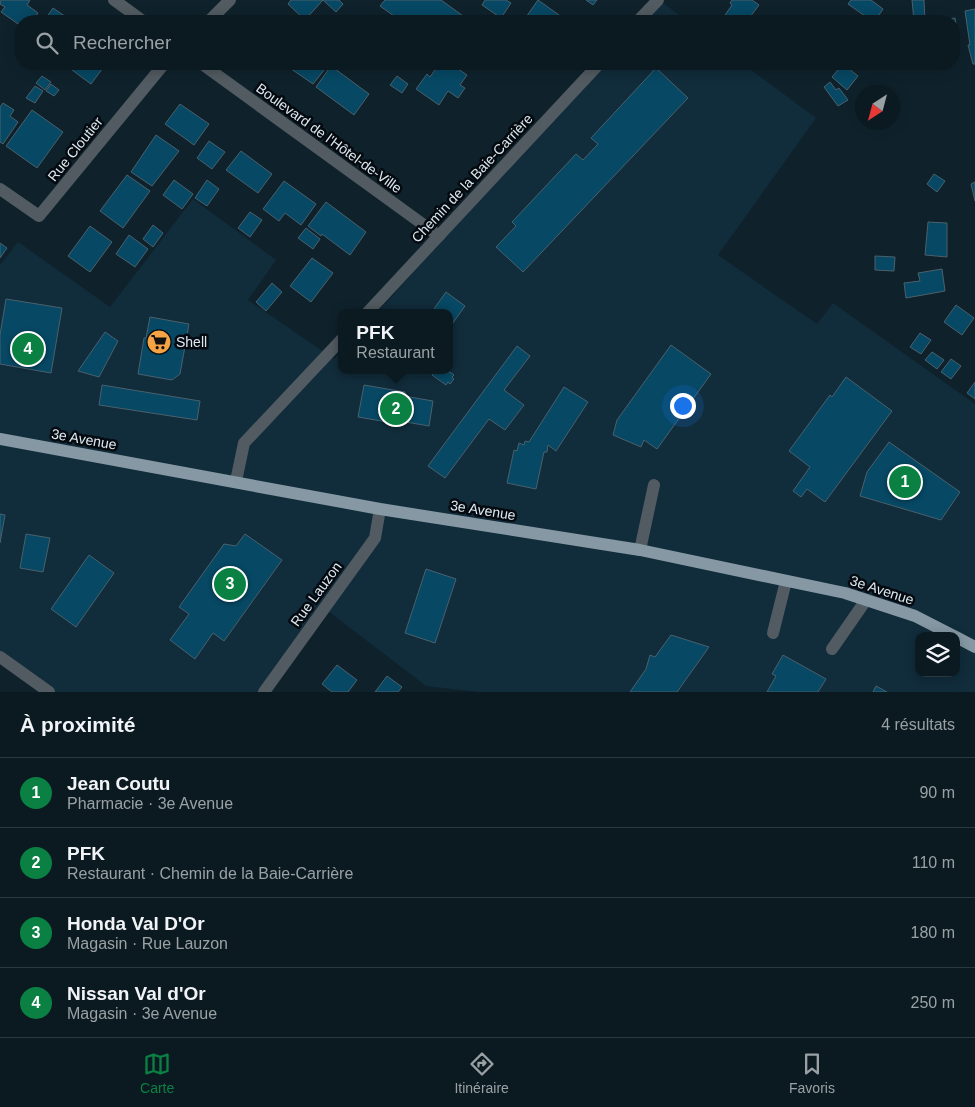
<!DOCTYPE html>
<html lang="fr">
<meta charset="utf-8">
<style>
body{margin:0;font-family:Arial,sans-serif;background:#14232a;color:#f1f3f6}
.controls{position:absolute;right:15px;bottom:15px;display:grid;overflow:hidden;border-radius:10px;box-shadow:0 2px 12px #0003}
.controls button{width:45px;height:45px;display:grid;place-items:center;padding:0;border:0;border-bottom:1px solid #2b383f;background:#0b1a21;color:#f1f3f6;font:25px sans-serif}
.compass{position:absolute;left:855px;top:85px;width:45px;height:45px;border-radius:50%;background:#0b1a21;box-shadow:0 2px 12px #0003;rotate:216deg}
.you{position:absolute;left:682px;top:405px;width:18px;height:18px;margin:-12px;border:4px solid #fff;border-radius:50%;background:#1a73e8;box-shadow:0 0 0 8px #1a73e833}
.badge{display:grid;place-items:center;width:32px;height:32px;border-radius:50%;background:#0b8043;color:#fff;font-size:16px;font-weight:700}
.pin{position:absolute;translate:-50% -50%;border:2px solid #fff;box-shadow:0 1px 5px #0006}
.popup{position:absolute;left:338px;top:309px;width:115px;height:65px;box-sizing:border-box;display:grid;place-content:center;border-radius:10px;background:#0b1a21;filter:drop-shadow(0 1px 4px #0005);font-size:16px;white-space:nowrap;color:#9aa1a5}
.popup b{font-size:19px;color:#f1f3f6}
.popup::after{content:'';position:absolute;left:50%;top:100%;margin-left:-10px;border:10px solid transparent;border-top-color:#0b1a21}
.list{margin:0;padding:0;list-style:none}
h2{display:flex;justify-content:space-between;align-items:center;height:65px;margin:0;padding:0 20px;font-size:21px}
h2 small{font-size:16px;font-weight:400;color:#9aa1a5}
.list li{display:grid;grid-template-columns:32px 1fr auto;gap:15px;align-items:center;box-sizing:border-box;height:70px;padding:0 20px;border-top:1px solid #2b383f}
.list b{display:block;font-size:19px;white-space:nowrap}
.list p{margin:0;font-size:16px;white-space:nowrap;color:#9aa1a5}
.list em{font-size:16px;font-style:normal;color:#9aa1a5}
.icon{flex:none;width:28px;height:28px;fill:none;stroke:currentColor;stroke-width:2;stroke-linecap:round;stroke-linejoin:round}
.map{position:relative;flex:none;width:975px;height:692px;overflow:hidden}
.search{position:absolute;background:#0b1a21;box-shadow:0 2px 12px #0003;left:15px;right:15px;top:15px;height:55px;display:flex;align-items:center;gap:12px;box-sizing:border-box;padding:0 18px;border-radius:20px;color:#9aa1a5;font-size:19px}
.sheet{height:345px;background:#0b1a21}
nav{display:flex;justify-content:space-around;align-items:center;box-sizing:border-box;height:70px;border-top:1px solid #2b383f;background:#0b1a21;font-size:14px;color:#9aa1a5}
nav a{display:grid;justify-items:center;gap:2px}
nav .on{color:#0b8043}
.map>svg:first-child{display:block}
.built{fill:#112c3b;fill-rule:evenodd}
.building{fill:#074864;stroke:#4b606c}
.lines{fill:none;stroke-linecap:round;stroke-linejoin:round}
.minor{stroke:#525b61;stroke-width:12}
.major{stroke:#8598a3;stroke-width:12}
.labels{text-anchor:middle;stroke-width:5;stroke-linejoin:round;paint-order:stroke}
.street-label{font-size:14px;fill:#deeaf1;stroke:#040a0f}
.poi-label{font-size:14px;fill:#deeaf1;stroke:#040a0f;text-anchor:start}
</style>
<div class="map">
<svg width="975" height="692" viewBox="0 0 975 692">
<rect width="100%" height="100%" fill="#0f222c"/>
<g class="built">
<polygon points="659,0 687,21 639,21"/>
<path d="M601,64H743L816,118L718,255L817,324L833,303L975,404V692H479L426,686L328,611L269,692H45L0,660V265L18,242L110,307L193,199L276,260L248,300L334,359L342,350V370H450V313H377ZM919,636H956V673H919Z"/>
</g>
<g class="building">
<polygon points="1,0 30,0 27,5 38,13 32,21 21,21 21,26 1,12 5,7 0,4"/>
<polygon points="291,0 339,0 343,4 336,12 323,0 305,20 288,4"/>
<polygon points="385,0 441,0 470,21 401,21 380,6"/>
<polygon points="485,0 506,0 511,3 501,18 482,5"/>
<polygon points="538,0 566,20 565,21 524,20"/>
<polygon points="586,0 597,0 593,5"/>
<polygon points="732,0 752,0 759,5 747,21 728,21 723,18 732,5 730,3"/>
<polygon points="851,0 871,0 883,9 875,21 872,21 848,4"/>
<polygon points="912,0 924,0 925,21 914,21"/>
<polygon points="53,8 72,21 44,21"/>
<polygon points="975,9 975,64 973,64 968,45 970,45 965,11"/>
<polygon points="955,18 959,46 954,46 954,21 943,20"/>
<polygon points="76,64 106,64 91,84 72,70"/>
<polygon points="284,64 329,64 313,84"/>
<polygon points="439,64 451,64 467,75 460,85 465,88 458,98 448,91 439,105 416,89 427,74 430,77"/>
<polygon points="843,64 858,76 847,90 832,77"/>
<polygon points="331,66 369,94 354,115 316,87"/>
<polygon points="656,68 688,98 523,272 496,247 516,226 512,222 576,154 583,160 598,144 591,138"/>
<polygon points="42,76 51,82 45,90 36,83"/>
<polygon points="397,76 408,84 402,93 390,85"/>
<polygon points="830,82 836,90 839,88 848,100 838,106 824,87"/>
<polygon points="51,84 59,90 54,96 46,91"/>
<polygon points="35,86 43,91 35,103 26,98"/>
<polygon points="3,103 14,110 10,116 18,122 3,144 0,142 0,107"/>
<polygon points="180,104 209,124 194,145 165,124"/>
<polygon points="32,110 63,132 37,168 6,146"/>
<polygon points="156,135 179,151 152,186 131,172"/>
<polygon points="209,141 225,152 212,169 197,158"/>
<polygon points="241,151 272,174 258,193 226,170"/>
<polygon points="934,174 945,181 937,192 927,184"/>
<polygon points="127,175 150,191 123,228 100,211"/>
<polygon points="174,180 193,194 182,209 163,195"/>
<polygon points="207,180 219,189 207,206 195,198"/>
<polygon points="284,181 316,204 301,225 285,213 279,221 263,209"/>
<polygon points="975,182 975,201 971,184"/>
<polygon points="326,202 366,232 350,255 322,234 321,236 308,226"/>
<polygon points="250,212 262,220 250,237 238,228"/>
<polygon points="928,222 947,223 947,257 925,255"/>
<polygon points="153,225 163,233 153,247 143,239"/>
<polygon points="90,226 112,242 90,272 68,256"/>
<polygon points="306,228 320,239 313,249 298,238"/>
<polygon points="129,235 148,249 135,267 116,254"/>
<polygon points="0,243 7,248 0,258"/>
<polygon points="875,256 895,257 894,271 875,270"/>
<polygon points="312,258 333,273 311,302 290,286"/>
<polygon points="942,269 945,291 906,298 904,283 920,281 918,273"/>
<polygon points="272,283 282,292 266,311 256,302"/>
<polygon points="446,292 465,306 450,327 450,313 431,313"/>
<polygon points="6,299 62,308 51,373 0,364 0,335"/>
<polygon points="956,305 974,318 962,335 944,322"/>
<polygon points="150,317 189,324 180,374 172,380 138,374 144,338 146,338"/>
<polygon points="105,332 118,341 99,377 78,371"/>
<polygon points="920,333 931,340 921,354 910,347"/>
<polygon points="671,345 711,374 657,449 644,440 641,447 613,435 617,420"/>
<polygon points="517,346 530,356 504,390 524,405 505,430 489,419 445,478 428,466"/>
<polygon points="932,352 944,360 937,369 925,360"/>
<polygon points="951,359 961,366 951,379 941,372"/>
<polygon points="436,370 447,370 454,375 452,377 454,379 450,384 448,382 446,385 432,375"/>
<polygon points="846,377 892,411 825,502 807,489 801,497 793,491 810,467 789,451 830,395 832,397"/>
<polygon points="975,382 975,399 967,393"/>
<polygon points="102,385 200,401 197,420 99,405"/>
<polygon points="364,385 405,392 404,396 433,401 429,426 400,421 399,424 358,417"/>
<polygon points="564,387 588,402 556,451 548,445 547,452 544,452 536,489 507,483 514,450 517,451 519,443 524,445 525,441 529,442"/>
<polygon points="889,442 960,492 941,520 860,496 867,472"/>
<polygon points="0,514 5,515 0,543"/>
<polygon points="26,534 50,538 43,572 20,568"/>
<polygon points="245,534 282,560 224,641 213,633 195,659 170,640 189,614 179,607 224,544 236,546"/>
<polygon points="89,555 114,573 76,627 51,609"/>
<polygon points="426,569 456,579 435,643 405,633"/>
<polygon points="671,635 709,647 677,692 630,692 646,669 650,655 655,657"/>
<polygon points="783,655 826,679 818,692 767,692 776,676 772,674"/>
<polygon points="337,665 357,680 348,692 332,692 322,684"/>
<polygon points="387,676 402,687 398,692 375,692"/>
<polygon points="876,686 887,692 873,692"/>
</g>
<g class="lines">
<g class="minor">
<polyline points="114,0 143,21"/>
<polyline points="209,21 230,0"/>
<polyline points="638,21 658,0"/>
<polyline points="202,64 439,236"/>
<polyline points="0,189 39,216 164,64"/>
<polyline points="367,313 599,64"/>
<polyline points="236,481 244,443 342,339"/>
<polyline points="640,550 654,485"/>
<polyline points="773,633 786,581"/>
<polyline points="832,649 866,600"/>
<polyline points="0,657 49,692"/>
<polyline points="264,692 375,538 380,509"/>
</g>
<g class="major">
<polyline points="0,439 380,509 640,550 845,593 915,616 954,636"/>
<polyline points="956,637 975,647"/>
</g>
</g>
<defs>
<symbol id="supermarket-disc" viewBox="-11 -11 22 22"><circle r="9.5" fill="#f5a345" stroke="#040a0f"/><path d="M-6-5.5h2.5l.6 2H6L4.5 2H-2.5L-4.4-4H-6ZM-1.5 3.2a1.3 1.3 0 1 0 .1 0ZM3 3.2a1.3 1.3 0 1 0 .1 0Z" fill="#111"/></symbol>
</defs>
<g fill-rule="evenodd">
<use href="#supermarket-disc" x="145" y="328" width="28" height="28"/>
</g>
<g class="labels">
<g class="street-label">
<text transform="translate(329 138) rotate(36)" y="5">Boulevard de l'Hôtel-de-Ville</text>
<text transform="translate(75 149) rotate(-51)" y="5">Rue Cloutier</text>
<text transform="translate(472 178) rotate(-47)" y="5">Chemin de la Baie-Carrière</text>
<text transform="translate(84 439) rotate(10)" y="5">3e Avenue</text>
<text transform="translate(483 510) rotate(9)" y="5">3e Avenue</text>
<text transform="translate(882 590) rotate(18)" y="5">3e Avenue</text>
<text transform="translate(316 594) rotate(-54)" y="5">Rue Lauzon</text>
</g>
<g class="poi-label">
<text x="176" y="347">Shell</text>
</g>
</g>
</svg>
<div class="controls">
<button><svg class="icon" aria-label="layers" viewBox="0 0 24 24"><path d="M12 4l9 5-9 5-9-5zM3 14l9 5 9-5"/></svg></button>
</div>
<svg class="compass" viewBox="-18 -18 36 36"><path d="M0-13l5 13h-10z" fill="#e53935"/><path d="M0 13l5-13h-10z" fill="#9aa1a5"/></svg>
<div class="you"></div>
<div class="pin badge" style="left:905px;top:482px">1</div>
<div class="pin badge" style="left:396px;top:409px">2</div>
<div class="popup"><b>PFK</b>Restaurant</div>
<div class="pin badge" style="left:230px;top:584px">3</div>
<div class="pin badge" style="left:28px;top:349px">4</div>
<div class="search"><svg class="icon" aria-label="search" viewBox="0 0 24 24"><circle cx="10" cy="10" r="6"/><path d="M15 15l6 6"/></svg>Rechercher</div>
</div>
<section class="sheet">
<h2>À proximité<small>4 résultats</small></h2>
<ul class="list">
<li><span class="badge">1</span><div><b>Jean Coutu</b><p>Pharmacie · 3e Avenue</p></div><em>90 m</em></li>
<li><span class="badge">2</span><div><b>PFK</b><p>Restaurant · Chemin de la Baie-Carrière</p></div><em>110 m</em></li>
<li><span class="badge">3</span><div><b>Honda Val D'Or</b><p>Magasin · Rue Lauzon</p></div><em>180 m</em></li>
<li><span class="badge">4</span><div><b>Nissan Val d'Or</b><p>Magasin · 3e Avenue</p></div><em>250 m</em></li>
</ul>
</section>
<nav>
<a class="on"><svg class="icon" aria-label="map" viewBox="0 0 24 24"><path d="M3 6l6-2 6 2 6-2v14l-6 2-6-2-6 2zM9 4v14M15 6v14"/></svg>Carte</a>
<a><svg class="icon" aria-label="directions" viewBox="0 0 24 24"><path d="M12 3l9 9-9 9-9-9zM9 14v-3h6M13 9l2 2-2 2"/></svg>Itinéraire</a>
<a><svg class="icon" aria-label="saved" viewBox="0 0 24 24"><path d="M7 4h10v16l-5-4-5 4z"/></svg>Favoris</a>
</nav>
